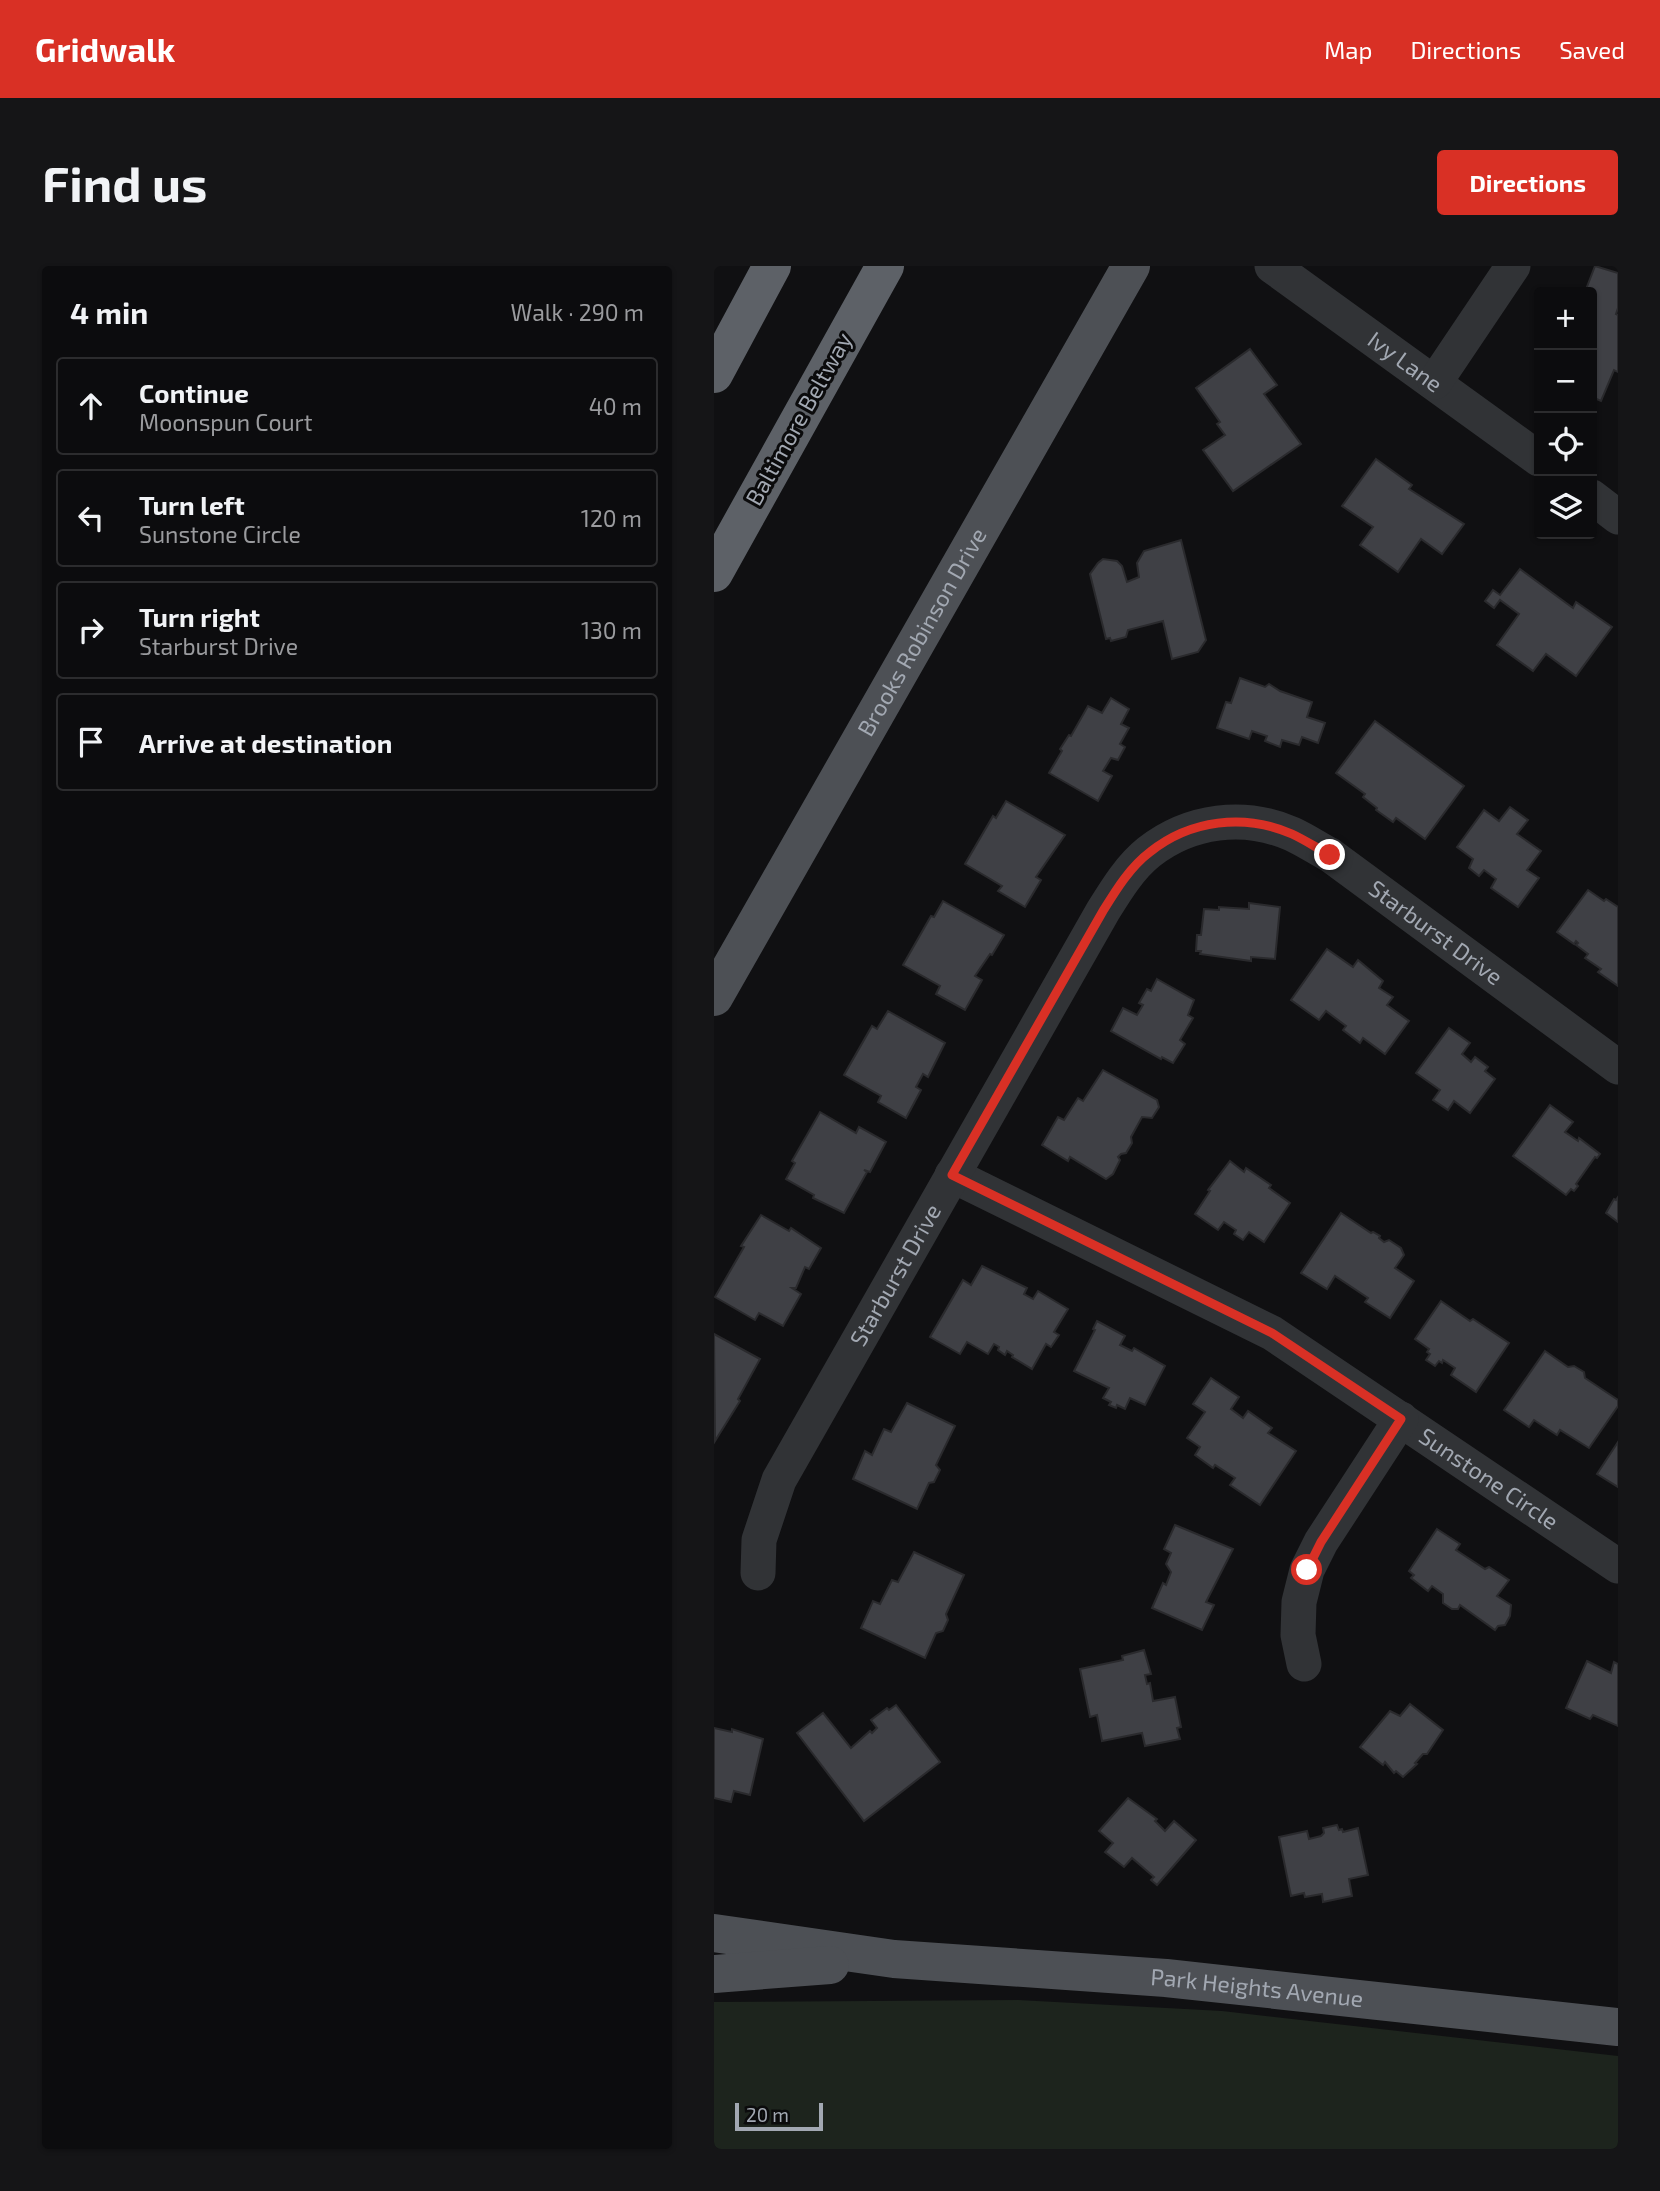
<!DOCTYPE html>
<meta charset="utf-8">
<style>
body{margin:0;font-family:"Exo 2",sans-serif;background:#151517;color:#f1f3f6}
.controls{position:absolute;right:21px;top:21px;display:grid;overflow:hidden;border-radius:7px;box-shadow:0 2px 5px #0004}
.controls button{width:63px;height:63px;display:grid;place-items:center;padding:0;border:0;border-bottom:2px solid #2c2c2e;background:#0c0c0e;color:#f1f3f6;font:35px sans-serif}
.scale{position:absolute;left:21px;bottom:18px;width:88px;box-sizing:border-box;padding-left:7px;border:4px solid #a2a8b2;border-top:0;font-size:19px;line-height:24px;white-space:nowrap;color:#a2a8b2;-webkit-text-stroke:5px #0b0b0c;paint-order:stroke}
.stop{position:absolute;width:21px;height:21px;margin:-16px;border:5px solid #d93025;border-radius:50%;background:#fff}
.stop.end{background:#d93025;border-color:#fff;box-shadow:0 2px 7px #0008}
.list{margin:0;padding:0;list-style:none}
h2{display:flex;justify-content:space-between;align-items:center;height:91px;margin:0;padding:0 28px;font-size:30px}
h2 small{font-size:23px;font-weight:400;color:#9a9b9e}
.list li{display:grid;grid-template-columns:46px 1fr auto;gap:21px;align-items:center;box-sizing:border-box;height:98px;margin:0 14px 14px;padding:0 14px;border:2px solid #2c2c2e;border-radius:7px}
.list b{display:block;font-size:26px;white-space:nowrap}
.list p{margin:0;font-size:23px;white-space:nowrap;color:#9a9b9e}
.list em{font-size:23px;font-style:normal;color:#9a9b9e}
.icon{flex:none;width:38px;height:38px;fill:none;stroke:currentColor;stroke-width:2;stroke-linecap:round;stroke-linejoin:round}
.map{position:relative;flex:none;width:904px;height:1883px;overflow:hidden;border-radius:7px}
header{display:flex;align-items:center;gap:42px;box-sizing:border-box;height:98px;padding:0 35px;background:#d93025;color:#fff}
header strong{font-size:33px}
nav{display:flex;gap:38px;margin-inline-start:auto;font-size:24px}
.intro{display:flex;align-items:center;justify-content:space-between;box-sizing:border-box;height:168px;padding:0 42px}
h1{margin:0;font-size:49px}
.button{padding:18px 32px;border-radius:7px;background:#d93025;color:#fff;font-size:24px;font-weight:700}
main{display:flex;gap:42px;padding:0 42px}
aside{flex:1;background:#0c0c0e;border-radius:7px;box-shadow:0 2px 5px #0004}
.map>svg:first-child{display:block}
.green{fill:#1d241d}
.building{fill:#3f4045;stroke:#2a2a2d;stroke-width:2}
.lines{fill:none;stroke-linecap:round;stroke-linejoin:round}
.minor{stroke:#313336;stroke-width:35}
.major{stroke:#4d5055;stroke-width:38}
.highway{stroke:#5d6167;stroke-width:38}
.route{stroke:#d93025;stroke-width:9}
.labels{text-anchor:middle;stroke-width:6;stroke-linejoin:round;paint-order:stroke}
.street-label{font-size:23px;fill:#a2a8b2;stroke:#0b0b0c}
</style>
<header>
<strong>Gridwalk</strong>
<nav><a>Map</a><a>Directions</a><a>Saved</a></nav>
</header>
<div class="intro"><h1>Find us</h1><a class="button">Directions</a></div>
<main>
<aside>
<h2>4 min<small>Walk · 290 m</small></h2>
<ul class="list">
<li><svg class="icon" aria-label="ahead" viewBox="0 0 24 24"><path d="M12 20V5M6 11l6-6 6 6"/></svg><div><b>Continue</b><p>Moonspun Court</p></div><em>40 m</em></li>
<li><svg class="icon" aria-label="left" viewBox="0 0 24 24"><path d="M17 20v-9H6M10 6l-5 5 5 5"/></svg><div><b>Turn left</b><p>Sunstone Circle</p></div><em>120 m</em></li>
<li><svg class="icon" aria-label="right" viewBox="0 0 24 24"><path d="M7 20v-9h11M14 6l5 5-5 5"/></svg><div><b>Turn right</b><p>Starburst Drive</p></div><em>130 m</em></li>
<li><svg class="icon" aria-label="arrive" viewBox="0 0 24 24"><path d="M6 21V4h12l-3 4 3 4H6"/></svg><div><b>Arrive at destination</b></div></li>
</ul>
</aside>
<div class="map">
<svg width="904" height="1883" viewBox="0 0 904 1883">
<rect width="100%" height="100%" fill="#101012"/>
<polygon class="green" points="304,1734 508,1745 904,1790 904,1883 0,1883 0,1736"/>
<g class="building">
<polygon points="881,0 904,7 904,42 902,48 904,49 904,106 900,104 887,135 878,131 878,26 871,26"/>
<polygon points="536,83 563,119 550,128 587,178 519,225 489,184 511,169 503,158 506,156 482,122"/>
<polygon points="662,193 698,219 695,223 750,258 728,288 707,273 684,306 646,279 659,261 628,240"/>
<polygon points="467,274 492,374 484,386 458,393 449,355 414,364 412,371 397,375 396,372 392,373 376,308 384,297 389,293 403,295 408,300 413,316 425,311 423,297 430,285"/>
<polygon points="806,303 859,342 862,336 898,361 862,410 832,388 819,405 783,379 805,348 786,334 780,342 771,335 779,324 786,329"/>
<polygon points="526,412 551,421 555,418 566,425 598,436 593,451 611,457 604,477 588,471 585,479 568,474 566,481 551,475 553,470 538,465 535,473 503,462 512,436 517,437"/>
<polygon points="397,432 415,443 407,458 415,462 406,478 411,481 404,494 397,492 389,505 398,510 384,535 335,507 348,485 346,483 355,469 357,470 374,440 388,447"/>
<polygon points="661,455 750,520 711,573 682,552 679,556 662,544 663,542 649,531 651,528 622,507"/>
<polygon points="292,535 351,569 322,611 327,614 311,641 284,625 288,620 251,598 279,550 282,552"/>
<polygon points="796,541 814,554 803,568 827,585 813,604 825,612 804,641 777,622 782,613 770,604 765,610 755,602 759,593 743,581 770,544 785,555"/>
<polygon points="874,624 890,635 892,633 904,641 904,720 884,706 887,703 871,692 874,688 862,679 864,677 862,675 860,678 843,666"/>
<polygon points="229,635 290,669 278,689 276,688 261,710 268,714 251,744 222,728 226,720 189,699 217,650 220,651"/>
<polygon points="535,637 566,641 561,693 537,691 537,695 486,688 487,685 482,685 483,669 487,669 490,643 505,644 505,641 535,643"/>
<polygon points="613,683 639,701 644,694 669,715 665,722 679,731 673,739 695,755 671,788 649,772 646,777 629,764 632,760 612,745 605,754 577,734"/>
<polygon points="443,713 480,734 474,749 479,752 466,774 471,778 459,797 448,791 447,793 397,765 409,742 423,749 429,739 425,737 433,723 437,725"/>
<polygon points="174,745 231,777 214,811 209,808 202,821 207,824 192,852 164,836 167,830 130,809 158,760 163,763"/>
<polygon points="735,762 756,777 748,788 757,796 761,791 774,801 771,805 781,813 756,847 740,835 734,844 719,834 726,824 702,807"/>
<polygon points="389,804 443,834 445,841 438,852 428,851 417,871 418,877 412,887 407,888 404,891 406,894 399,908 392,913 356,891 354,895 328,879 344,851 350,854 364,832 369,835"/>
<polygon points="836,839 859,856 851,866 864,875 865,872 886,888 883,892 881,891 862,918 864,920 860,925 857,923 852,929 799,890"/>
<polygon points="106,846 142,867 145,861 172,876 156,906 150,904 153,906 130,947 99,932 100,929 72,913 81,897 78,895"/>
<polygon points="516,895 530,906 532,902 557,919 555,922 576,937 550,976 535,966 529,974 520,968 522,964 510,956 504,964 481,948 496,925 494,924"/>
<polygon points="904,931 904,956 892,947 900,933 902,934"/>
<polygon points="627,947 657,967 659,966 666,970 665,972 670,976 675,974 687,982 690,989 681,1002 700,1015 676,1052 651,1036 654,1032 621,1010 613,1023 587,1007"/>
<polygon points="47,949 75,965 77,962 107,982 95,1003 91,1001 82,1022 78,1022 87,1028 69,1060 45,1047 41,1054 1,1031 30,981 27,980"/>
<polygon points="268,1000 313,1022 310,1028 319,1033 324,1025 354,1043 340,1066 345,1069 337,1081 332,1078 318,1103 298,1091 299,1089 293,1085 291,1089 284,1084 285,1081 280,1078 274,1088 253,1076 246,1088 216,1071 249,1014 257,1019"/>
<polygon points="727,1035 756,1055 759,1053 795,1077 762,1126 737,1109 741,1102 729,1094 728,1097 725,1095 721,1100 712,1094 716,1088 713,1086 715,1083 701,1073"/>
<polygon points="383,1055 411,1070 406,1079 418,1085 420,1082 451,1100 431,1139 416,1132 411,1143 403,1139 402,1142 395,1139 397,1136 389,1132 395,1122 360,1105 381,1064 379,1063"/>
<polygon points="0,1068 46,1093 24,1133 26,1135 1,1175"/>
<polygon points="831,1085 854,1101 860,1100 870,1106 871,1112 904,1134 904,1140 875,1182 846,1164 843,1169 820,1154 815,1161 790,1144"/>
<polygon points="497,1112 525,1131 517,1143 529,1152 534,1145 558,1162 554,1167 582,1185 546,1239 516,1219 521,1212 501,1199 499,1202 481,1189 486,1181 473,1172 491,1146 479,1138"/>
<polygon points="193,1137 241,1160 222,1199 226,1204 220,1216 215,1217 203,1243 139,1213 151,1185 158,1189 170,1163 177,1166"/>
<polygon points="904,1176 904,1221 883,1208"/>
<polygon points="461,1259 519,1283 492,1336 500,1339 488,1364 438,1342 449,1317 452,1319 457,1306 452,1298 457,1287 450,1283"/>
<polygon points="723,1263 746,1278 742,1284 771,1303 775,1301 795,1314 783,1330 797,1339 796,1350 791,1359 784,1360 781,1364 746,1339 744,1343 738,1343 729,1337 729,1328 718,1320 714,1325 697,1312 700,1309 695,1305"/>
<polygon points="200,1286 250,1309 232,1348 234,1354 229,1365 222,1367 211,1392 147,1362 159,1335 166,1338 178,1314 184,1316"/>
<polygon points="430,1384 437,1408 431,1409 433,1418 436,1417 439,1435 461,1431 467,1461 463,1462 466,1473 431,1480 428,1467 388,1475 383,1449 376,1451 366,1403 409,1394 408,1390"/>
<polygon points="873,1395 897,1407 900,1396 904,1398 904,1460 879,1449 876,1453 852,1442"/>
<polygon points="696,1438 729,1464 713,1488 709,1488 701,1497 703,1498 689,1511 682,1505 680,1507 671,1496 669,1499 646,1481 676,1445 686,1450"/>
<polygon points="182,1439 226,1496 150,1555 83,1467 109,1447 137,1482 156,1465 158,1467 163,1462 157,1454 173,1442 175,1444"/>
<polygon points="0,1462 18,1466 18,1463 49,1473 36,1529 20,1525 17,1536 0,1532"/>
<polygon points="414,1532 443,1553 441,1555 451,1565 460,1555 482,1574 443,1619 437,1614 440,1611 418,1592 410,1601 391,1586 399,1577 385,1565"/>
<polygon points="623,1559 625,1564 628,1563 629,1566 644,1562 654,1609 635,1613 638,1630 609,1636 608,1628 591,1631 590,1627 577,1630 565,1571 593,1565 595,1573 607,1570 610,1567 609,1562"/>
</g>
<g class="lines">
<g class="minor">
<path id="s1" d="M558,0L825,193"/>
<polyline points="721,116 799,0"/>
<polyline points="878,231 904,251"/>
<path id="s2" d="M238,909L558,1067L904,1300"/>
<path id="s3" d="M44,1307L45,1274L65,1214L389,645C402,624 416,601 435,586C476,554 530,547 578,568C591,574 603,582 616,589L904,801"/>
<polyline points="590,1398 584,1369 585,1336 593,1304 607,1276 687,1153"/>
</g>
<g class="major">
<path id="s4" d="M0,731L417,0"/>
<path id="s5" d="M0,1667L180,1693L452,1712L904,1761"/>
<polyline points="0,1708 116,1699"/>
</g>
<g class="highway">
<polyline points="0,108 58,0"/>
<polyline points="0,307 171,0"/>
</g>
</g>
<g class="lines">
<path class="route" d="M593,1304L607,1276L687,1153L558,1067L238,909L389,645C402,624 416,601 436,586C476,554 530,547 578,568C591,574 603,582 616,589"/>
</g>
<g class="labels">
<g class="street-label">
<text dy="8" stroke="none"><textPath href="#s1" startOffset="164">Ivy Lane</textPath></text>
<text transform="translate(85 153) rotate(-61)" y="8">Baltimore Beltway</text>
<text dy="8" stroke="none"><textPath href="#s4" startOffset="420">Brooks Robinson Drive</textPath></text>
<text dy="8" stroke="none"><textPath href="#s3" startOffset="1152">Starburst Drive</textPath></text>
<text dy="8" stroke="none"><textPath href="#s3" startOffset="332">Starburst Drive</textPath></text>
<text dy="8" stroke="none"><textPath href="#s2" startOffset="618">Sunstone Circle</textPath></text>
<text dy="8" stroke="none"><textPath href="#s5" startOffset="546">Park Heights Avenue</textPath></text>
</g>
</g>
</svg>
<div class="controls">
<button>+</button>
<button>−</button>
<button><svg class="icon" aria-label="locate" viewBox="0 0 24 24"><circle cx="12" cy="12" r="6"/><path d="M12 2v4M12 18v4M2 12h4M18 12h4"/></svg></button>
<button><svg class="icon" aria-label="layers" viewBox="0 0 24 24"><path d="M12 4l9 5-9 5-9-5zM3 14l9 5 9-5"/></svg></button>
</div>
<div class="scale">20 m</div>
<div class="stop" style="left:593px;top:1304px"></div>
<div class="stop end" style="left:616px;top:589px"></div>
</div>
</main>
